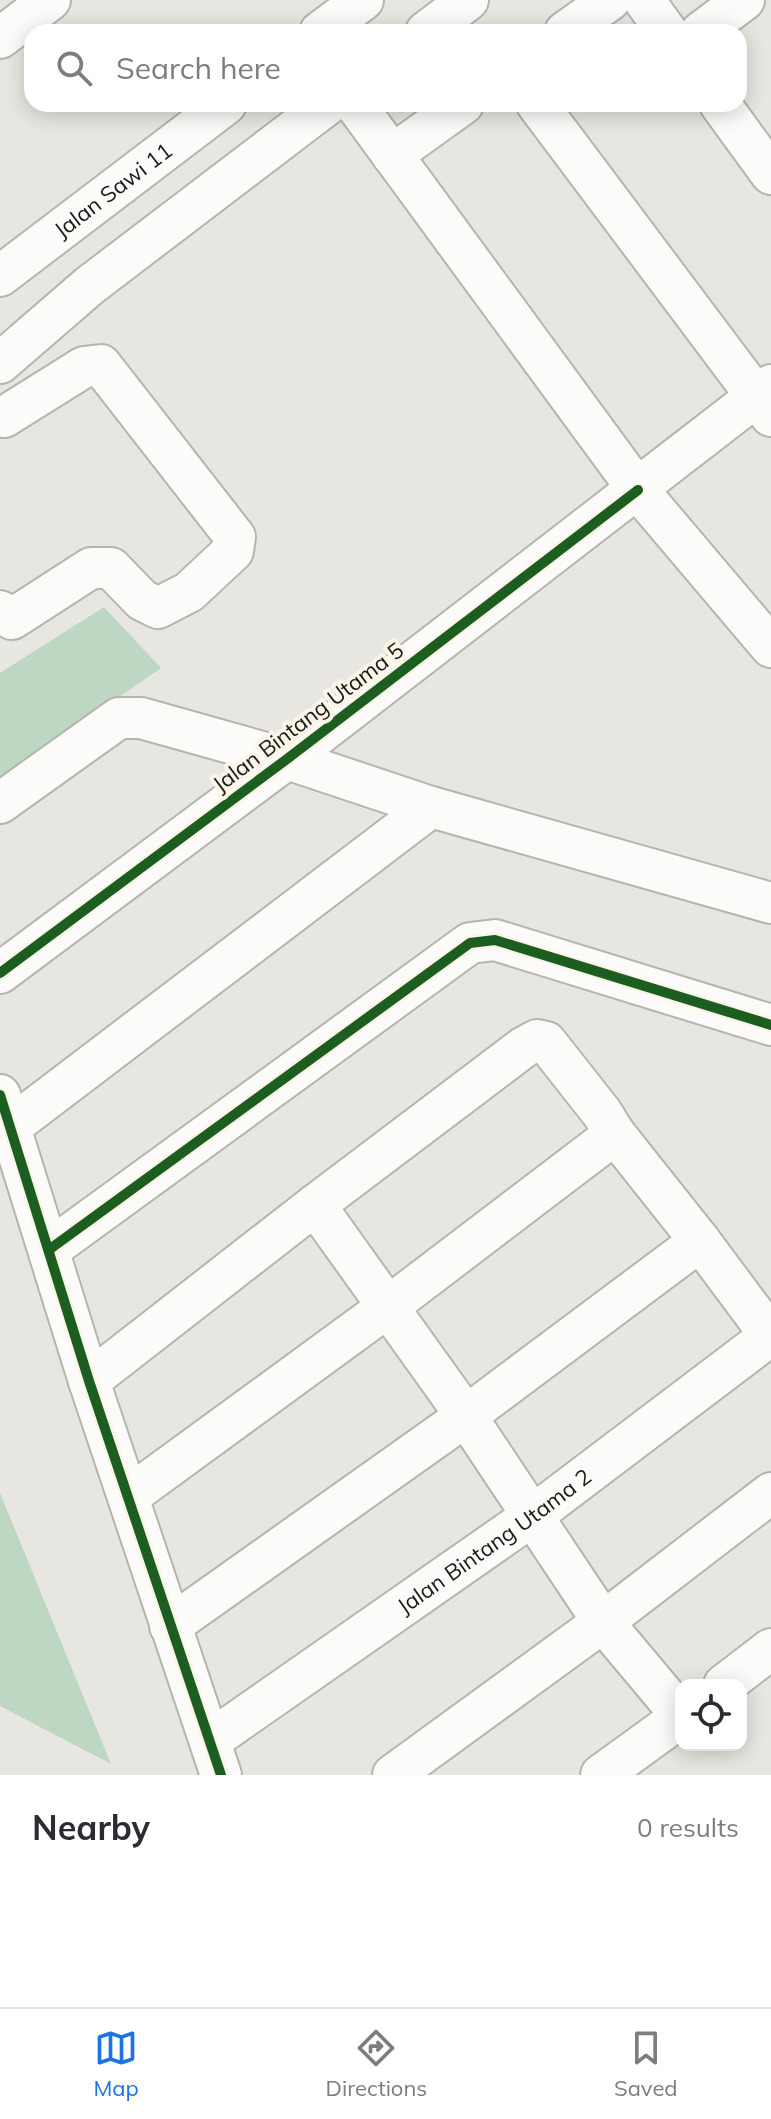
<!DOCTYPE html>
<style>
body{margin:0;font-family:Mulish,sans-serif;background:#f7f7f7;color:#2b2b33}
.controls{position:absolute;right:24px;bottom:24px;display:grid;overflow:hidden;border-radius:16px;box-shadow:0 4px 20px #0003}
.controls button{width:72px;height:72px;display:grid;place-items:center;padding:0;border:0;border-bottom:2px solid #e1e1e2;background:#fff;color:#2b2b33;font:40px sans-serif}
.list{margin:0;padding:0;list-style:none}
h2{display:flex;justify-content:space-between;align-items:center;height:104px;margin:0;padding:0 32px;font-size:34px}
h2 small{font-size:26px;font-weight:400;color:#7c7c81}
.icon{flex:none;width:44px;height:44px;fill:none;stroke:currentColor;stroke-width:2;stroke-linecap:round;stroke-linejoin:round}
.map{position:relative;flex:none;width:771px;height:1775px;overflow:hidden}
.search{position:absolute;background:#fff;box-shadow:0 4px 20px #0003;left:24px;right:24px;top:24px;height:88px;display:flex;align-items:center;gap:20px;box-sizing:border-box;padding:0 28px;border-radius:24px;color:#7c7c81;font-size:30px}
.sheet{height:232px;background:#fff}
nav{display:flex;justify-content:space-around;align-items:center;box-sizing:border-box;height:112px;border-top:2px solid #e1e1e2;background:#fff;font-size:22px;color:#7c7c81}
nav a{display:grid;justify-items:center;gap:4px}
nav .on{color:#1a73e8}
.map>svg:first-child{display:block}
.green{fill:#bdd7c3}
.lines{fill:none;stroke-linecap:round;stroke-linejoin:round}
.minor-casing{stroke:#b6b4af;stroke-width:44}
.minor{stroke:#fcfbfa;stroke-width:40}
.cycleway-casing{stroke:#faf5e9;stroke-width:15}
.cycleway{stroke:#1b5e20;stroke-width:10}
.labels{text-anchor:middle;stroke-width:8;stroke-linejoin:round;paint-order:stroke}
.street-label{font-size:22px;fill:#1d1b17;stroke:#faf5e9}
</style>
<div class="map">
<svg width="771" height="1775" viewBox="0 0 771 1775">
<rect width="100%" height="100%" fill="#e8e6e0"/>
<g class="green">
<polygon points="104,607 161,668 0,780 0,673"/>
<polygon points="0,1493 111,1764 0,1706"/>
</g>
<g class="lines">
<defs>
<g id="minor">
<polyline points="644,0 667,32"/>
<polyline points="320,32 363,0"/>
<polyline points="426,32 468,0"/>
<polyline points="565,32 610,0"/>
<polyline points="701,32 744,0"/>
<polyline points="0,38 50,0"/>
<polyline points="355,104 638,490 771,647"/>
<polyline points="537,104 771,416"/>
<polyline points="720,104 771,174"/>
<polyline points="392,155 463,104"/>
<path id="s1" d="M0,276L226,104"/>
<polyline points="0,363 89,286 328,104"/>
<polyline points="0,611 12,619 91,568 111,568 142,600 158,608 189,592 233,551 235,537 101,365 84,367 4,417"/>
<polyline points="0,803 119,718 141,718 287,759 431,807 771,903"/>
<polyline points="0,973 287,759 771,385"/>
<polyline points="0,1095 89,1381 221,1775"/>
<polyline points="10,1127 431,807"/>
<polyline points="615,1134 700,1241"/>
<polyline points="315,1205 466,1416 603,1622 681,1715"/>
<polyline points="50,1249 470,943 495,940 771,1025"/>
<polyline points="89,1381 315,1205 524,1047 537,1040 546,1042 602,1113 615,1134 389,1306 129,1496"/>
<polyline points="170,1626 466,1416 700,1241 770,1335"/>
<polyline points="724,1685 771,1649"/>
<path id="s2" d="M211,1740L532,1516L771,1335"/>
<polyline points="393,1775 603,1622 771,1493"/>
<polyline points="601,1775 681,1717"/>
</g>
</defs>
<use href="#minor" class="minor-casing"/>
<use href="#minor" class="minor"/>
<defs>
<g id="cycleway">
<polyline points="0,973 287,759 638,490"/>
<polyline points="0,1095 89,1381 221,1775"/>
<polyline points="50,1249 470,943 495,940 771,1025"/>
</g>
</defs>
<use href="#cycleway" class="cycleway-casing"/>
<use href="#cycleway" class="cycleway"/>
</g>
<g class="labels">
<g class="street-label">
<text dy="8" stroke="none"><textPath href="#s1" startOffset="142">Jalan Sawi 11</textPath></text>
<text transform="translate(308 717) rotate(-37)" y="8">Jalan Bintang Utama 5</text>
<text dy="8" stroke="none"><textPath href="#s2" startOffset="346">Jalan Bintang Utama 2</textPath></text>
</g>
</g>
</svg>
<div class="controls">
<button><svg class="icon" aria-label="locate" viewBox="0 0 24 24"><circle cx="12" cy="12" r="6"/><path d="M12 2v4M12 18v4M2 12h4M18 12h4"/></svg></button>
</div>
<div class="search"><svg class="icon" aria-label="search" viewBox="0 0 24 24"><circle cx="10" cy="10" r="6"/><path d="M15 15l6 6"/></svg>Search here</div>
</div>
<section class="sheet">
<h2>Nearby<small>0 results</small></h2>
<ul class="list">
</ul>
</section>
<nav>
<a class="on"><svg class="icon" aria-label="map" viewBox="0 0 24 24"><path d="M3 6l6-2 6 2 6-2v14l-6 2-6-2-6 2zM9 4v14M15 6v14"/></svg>Map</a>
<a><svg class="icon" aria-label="directions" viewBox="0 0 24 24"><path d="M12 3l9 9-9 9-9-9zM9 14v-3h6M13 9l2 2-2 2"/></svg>Directions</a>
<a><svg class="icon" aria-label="saved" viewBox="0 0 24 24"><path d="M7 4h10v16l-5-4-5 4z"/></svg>Saved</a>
</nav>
